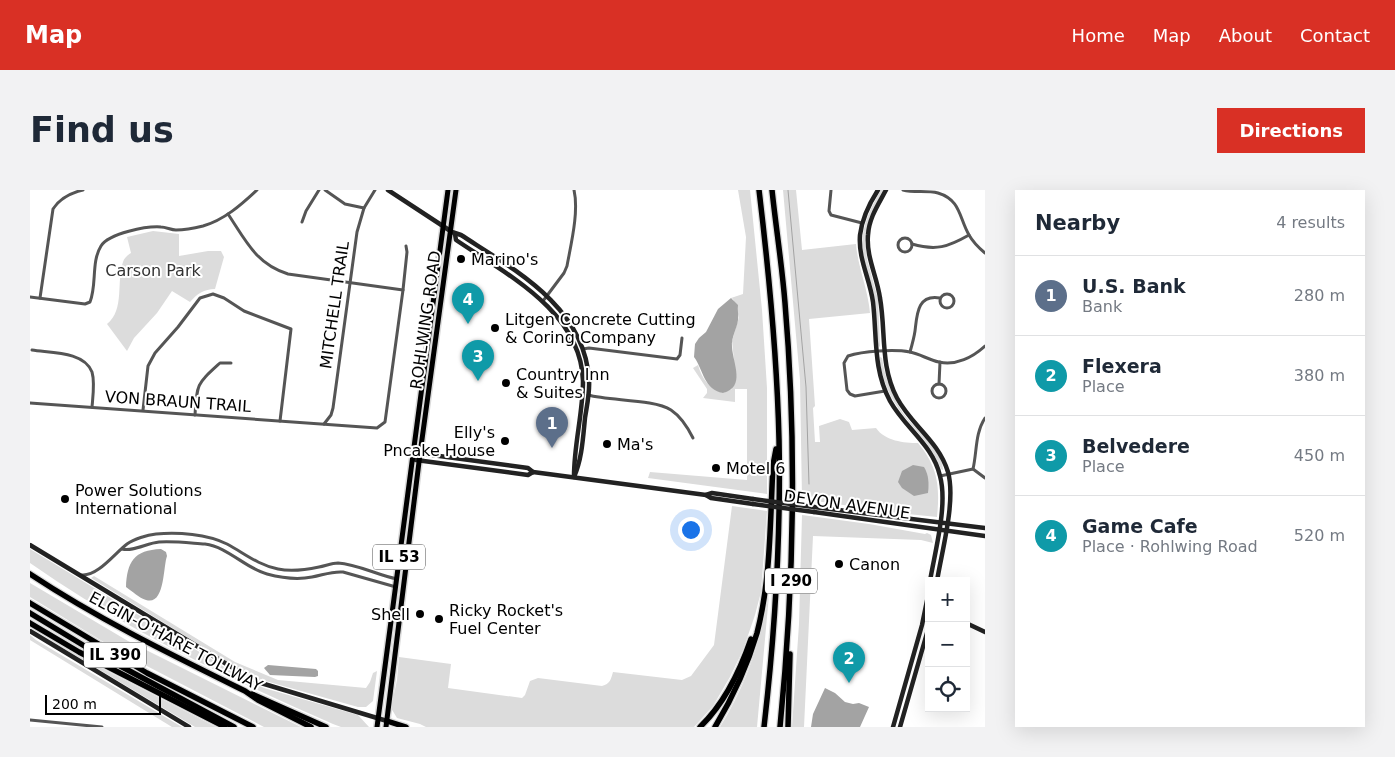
<!DOCTYPE html>
<meta charset="utf-8">
<style>
body{margin:0;font-family:"DejaVu Sans",sans-serif;background:#f2f2f3;color:#1f2937}
.controls{position:absolute;right:15px;bottom:15px;display:grid;overflow:hidden;border-radius:0px;box-shadow:0 5px 20px #0002}
.controls button{width:45px;height:45px;display:grid;place-items:center;padding:0;border:0;border-bottom:1px solid #e0e1e3;background:#fff;color:#1f2937;font:25px sans-serif}
.scale{position:absolute;left:15px;bottom:12px;width:116px;box-sizing:border-box;padding-left:5px;border:2px solid #000;border-top:0;font-size:14px;line-height:18px;white-space:nowrap;color:#000;-webkit-text-stroke:4px #fff;paint-order:stroke}
.you{position:absolute;left:660px;top:339px;width:18px;height:18px;margin:-12px;border:4px solid #fff;border-radius:50%;background:#1a73e8;box-shadow:0 0 0 8px #1a73e833}
.badge{display:grid;place-items:center;width:32px;height:32px;border-radius:50%;background:#d93025;color:#fff;font-size:16px;font-weight:700}
.pin{position:absolute;translate:-50% -41px;filter:drop-shadow(0 1px 2px #0008)}
.pin::after{content:'';position:absolute;top:26px;width:18px;height:15px;background:inherit;clip-path:polygon(0 0,100% 0,50% 100%)}
.list{margin:0;padding:0;list-style:none}
h2{display:flex;justify-content:space-between;align-items:center;height:65px;margin:0;padding:0 20px;font-size:21px}
h2 small{font-size:16px;font-weight:400;color:#747a83}
.list li{display:grid;grid-template-columns:32px 1fr auto;gap:15px;align-items:center;box-sizing:border-box;height:80px;padding:0 20px;border-top:1px solid #e0e1e3}
.list b{display:block;font-size:19px;white-space:nowrap}
.list p{margin:0;font-size:16px;white-space:nowrap;color:#747a83}
.list em{font-size:16px;font-style:normal;color:#747a83}
.icon{flex:none;width:28px;height:28px;fill:none;stroke:currentColor;stroke-width:2;stroke-linecap:round;stroke-linejoin:round}
.map{position:relative;flex:none;width:955px;height:537px;overflow:hidden;border-radius:0px}
header{display:flex;align-items:center;gap:30px;box-sizing:border-box;height:70px;padding:0 25px;background:#d93025;color:#fff}
header strong{font-size:24px}
nav{display:flex;gap:28px;margin-inline-start:auto;font-size:18px}
.intro{display:flex;align-items:center;justify-content:space-between;box-sizing:border-box;height:120px;padding:0 30px}
h1{margin:0;font-size:35px}
.button{padding:12px 22px;border-radius:0px;background:#d93025;color:#fff;font-size:18px;font-weight:700}
main{display:flex;gap:30px;padding:0 30px}
aside{flex:1;background:#fff;border-radius:0px;box-shadow:0 5px 20px #0002}
.map>svg:first-child{display:block}
.green{fill:#dcdcdc}
.water{fill:#a3a3a3}
.lines{fill:none;stroke-linecap:round;stroke-linejoin:round}
.stream{stroke:#a3a3a3;stroke-width:1}
.primary-casing{stroke:#dbdbdb;stroke-width:8}
.highway-casing{stroke:#dbdbdb;stroke-width:8}
.street{stroke:#555;stroke-width:3}
.secondary{stroke:#222;stroke-width:4.5}
.primary{stroke:#000;stroke-width:5}
.highway{stroke:#000;stroke-width:5.5}
.secondary-bridge{stroke:#222;stroke-width:4.5}
.poi-dot{fill:#000;stroke:#fff;stroke-width:2}
.labels{text-anchor:middle;stroke-width:4;stroke-linejoin:round;paint-order:stroke}
.shield{fill:#fff;stroke:#4c4c4c;stroke-width:1}
.shield-label{font-size:15px;font-weight:bold;fill:#000}
.poi-label{font-size:16px;fill:#000;stroke:#fff;text-anchor:start}
.park-label{font-size:16px;fill:#333;stroke:#fff}
.street-label{font-size:16px;fill:#000;stroke:#fff}
</style>
<header>
<strong>Map</strong>
<nav><a>Home</a><a>Map</a><a>About</a><a>Contact</a></nav>
</header>
<div class="intro"><h1>Find us</h1><a class="button">Directions</a></div>
<main>
<div class="map">
<svg width="955" height="537" viewBox="0 0 955 537">
<rect width="100%" height="100%" fill="#fff"/>
<g class="green">
<path d="M708,0H720L732,120L737,198V304L618,288L620,282L717,290V199H705V212L673,208L677,203V199L663,178L668,175C672,189 679,198 693,203L702,199L704,170L702,151L709,127L703,109L701,108L713,104L716,47Z"/>
<path d="M753,0H766L772,60L826,54C828,78 838,99 840,123L779,129L785,216L783,218L785,252H790L789,236L810,229L819,232L822,240L846,238C855,251 874,253 888,253C908,277 910,296 907,327L868,323L772,309L770,190Z"/>
<path d="M851,0H854L839,28L835,52L837,69L848,109L850,156L849,157C844,145 847,125 845,111C844,97 837,84 834,70C828,44 838,22 851,0Z"/>
<path d="M123,41L149,44V66L178,61H191L194,67L185,99C174,99 167,104 160,112L142,101L127,123L104,148L97,161L77,134C95,120 86,91 93,72C94,68 98,65 101,63L97,47Z"/>
<path d="M850,167L852,168C855,188 862,206 873,223C886,241 912,257 913,280L911,279C897,242 864,228 853,186C851,180 849,173 850,167Z"/>
<path d="M702,316L737,321L731,402L725,425L713,460L700,487L683,516L664,537H396L390,534L367,528L361,518L367,490L369,467L421,474L418,498L492,508L495,505L500,491L508,488L572,496C580,494 581,489 583,482L652,490L661,486L684,455Z"/>
<polygon points="772,325 839,334 895,344 897,343 901,345 903,353 891,350 783,346 774,537 762,537 769,434"/>
<path d="M0,359L214,489L234,498L328,525L339,537H311L303,534C198,488 94,439 0,373Z"/>
<polygon points="64,386 205,472 248,490 336,498 340,492 343,483 347,481 343,511 336,517 328,517 246,494 229,489 209,479 61,388"/>
<polygon points="0,393 98,451 271,537 234,537 90,462 0,407"/>
<path d="M739,405L727,537H690C716,495 730,453 739,405Z"/>
<polygon points="3,440 52,468 186,537 165,537"/>
<polygon points="0,445 6,450 152,537 142,537 0,450"/>
</g>
<g class="water">
<path d="M701,108L708,115C707,120 709,125 708,130C707,139 701,147 702,157C703,174 716,197 693,203C674,200 673,179 664,167L665,154L669,148L676,142L688,119Z"/>
<path d="M883,275L894,277C899,285 899,294 898,303L884,306L872,298L868,292L872,281Z"/>
<path d="M131,359L136,362L137,366C133,377 135,416 116,410C109,408 102,401 96,397C97,372 104,360 131,359Z"/>
<polygon points="238,475 286,479 288,481 288,486 285,487 240,485 234,478"/>
<polygon points="795,498 805,503 815,512 823,514 829,513 839,517 830,537 781,537 783,524"/>
</g>
<g class="lines">
<polyline class="stream" points="758,0 776,197 779,294"/>
<defs>
<g id="primary">
<polyline points="347,537 418,0"/>
<polyline points="356,537 390,264 426,0"/>
</g>
<g id="highway">
<path d="M729,0C739,83 747,166 749,249C751,345 745,442 734,537"/>
<path d="M742,0C746,38 752,75 755,113C767,254 764,396 750,537"/>
<path d="M0,384C68,429 142,465 215,501L228,510L281,537"/>
<polyline points="0,413 117,483 223,537"/>
<polyline points="0,423 66,463 204,537"/>
<polyline points="0,433 49,462 195,537"/>
<polyline points="222,504 296,537"/>
<polyline points="357,531 376,537"/>
<path d="M670,537C694,514 710,481 721,449"/>
<path d="M685,537C703,507 717,477 727,443C741,389 740,331 743,275L746,259"/>
<polyline points="758,537 760,464"/>
</g>
</defs>
<use href="#primary" class="primary-casing"/>
<use href="#highway" class="highway-casing"/>
<g class="street">
<polyline points="295,0 315,14 334,18"/>
<polyline points="801,0 799,21 801,25 832,33"/>
<path d="M873,0C884,3 897,0 908,3C931,10 929,28 939,45C943,52 949,58 955,63"/>
<path d="M198,24C216,51 226,74 258,84L373,100"/>
<polyline points="272,32 276,21 289,0"/>
<circle cx="875" cy="55" r="7"/>
<path d="M882,54C906,61 918,57 939,45"/>
<circle cx="917" cy="111" r="7"/>
<path d="M0,107L55,114L60,112C67,95 61,72 71,56C79,43 117,36 131,37C136,37 141,40 146,40C155,40 165,38 173,36C194,30 211,15 227,0"/>
<path d="M10,108L23,19C30,8 40,3 53,0"/>
<path d="M513,111L534,83L537,76C541,54 549,22 544,0"/>
<polyline points="553,159 559,158 647,169 650,165 652,148"/>
<path d="M2,160C20,163 54,161 62,182C65,192 63,206 62,217"/>
<path d="M880,162C882,155 884,148 885,141C887,125 887,104 910,108"/>
<polyline points="909,194 910,172"/>
<circle cx="909" cy="201" r="7"/>
<path d="M855,201L825,206L820,204L817,200L814,173L818,166C833,161 864,159 880,162C890,164 899,170 909,172C926,176 943,167 955,156"/>
<path d="M558,205C580,211 624,209 641,220C650,226 658,238 663,248"/>
<polyline points="0,213 347,238 355,232 373,100 377,62 376,56"/>
<polyline points="113,220 118,176 125,163 148,137 170,108 183,104 194,108 214,121 261,139 250,231"/>
<path d="M165,225C167,193 167,194 190,173H201"/>
<polyline points="294,234 301,225 303,218 327,42 334,18 345,0"/>
<path d="M943,279C947,262 945,243 955,228"/>
<polyline points="910,286 943,279 955,288"/>
<path d="M92,359C103,362 117,353 129,352C144,351 160,353 175,354C198,357 215,378 237,384C252,388 267,390 282,387C293,385 302,381 313,382L366,397"/>
<path d="M52,385C68,386 84,364 97,354C104,349 117,345 126,344C148,342 177,344 197,354C214,363 228,375 248,379C262,382 275,380 289,377C295,376 302,373 308,373C327,374 347,385 367,389"/>
<polyline points="0,530 72,537"/>
</g>
<g class="secondary">
<path d="M358,0L422,42L431,45C485,80 555,117 559,190C560,202 557,215 555,228C553,248 552,269 544,287"/>
<path d="M848,0C839,14 832,28 830,45C828,69 840,89 843,112C847,146 843,180 860,211C875,238 903,255 910,286C918,315 905,361 900,391"/>
<path d="M856,0C848,15 839,28 838,45C836,67 847,86 850,108C856,142 850,176 867,208C882,236 908,250 918,282C926,311 912,360 907,391"/>
<path d="M425,44L426,50C476,84 551,121 553,191C553,223 544,254 544,286"/>
<polyline points="387,263 498,278 503,282"/>
<polyline points="386,270 498,285 503,282 676,305 681,308 723,314"/>
<polyline points="676,305 682,303 723,309"/>
<polyline points="784,317 955,338"/>
<polyline points="784,322 955,346"/>
<polyline points="0,355 218,487 231,493 357,531"/>
<polyline points="936,433 955,442"/>
<polyline points="0,441 159,537"/>
<polyline points="863,537 892,435 899,401"/>
<polyline points="870,537 899,436"/>
</g>
<use href="#primary" class="primary"/>
<use href="#highway" class="highway"/>
<g class="secondary-bridge">
<polyline points="723,309 784,317"/>
<polyline points="723,314 784,322"/>
</g>
</g>
<g class="poi-dot">
<circle cx="431" cy="69" r="5"/>
<circle cx="465" cy="138" r="5"/>
<circle cx="476" cy="193" r="5"/>
<circle cx="475" cy="251" r="5"/>
<circle cx="577" cy="254" r="5"/>
<circle cx="686" cy="278" r="5"/>
<circle cx="35" cy="309" r="5"/>
<circle cx="809" cy="374" r="5"/>
<circle cx="390" cy="424" r="5"/>
<circle cx="409" cy="429" r="5"/>
</g>
<g class="labels">
<g class="shield">
<rect x="343" y="354.5" width="52" height="25" rx="4"/>
<rect x="735" y="378.5" width="52" height="25" rx="4"/>
<rect x="54" y="452.5" width="62" height="25" rx="4"/>
</g>
<g class="shield-label">
<text x="369" y="372">IL 53</text>
<text x="761" y="396">I 290</text>
<text x="85" y="470">IL 390</text>
</g>
<g class="poi-label">
<text x="441" y="75">Marino's</text>
<text x="475" y="135">Litgen Concrete Cutting<tspan x="475" dy="18">&amp; Coring Company</tspan></text>
<text x="486" y="190">Country Inn<tspan x="486" dy="18">&amp; Suites</tspan></text>
<text x="465" y="248" text-anchor="end">Elly's<tspan x="465" dy="18">Pncake House</tspan></text>
<text x="587" y="260">Ma's</text>
<text x="696" y="284">Motel 6</text>
<text x="45" y="306">Power Solutions<tspan x="45" dy="18">International</tspan></text>
<text x="819" y="380">Canon</text>
<text x="419" y="426">Ricky Rocket's<tspan x="419" dy="18">Fuel Center</tspan></text>
<text x="380" y="430" text-anchor="end">Shell</text>
</g>
<g class="park-label">
<text x="123" y="86">Carson Park</text>
</g>
<g class="street-label">
<text transform="translate(304 115) rotate(-82)" y="6">MITCHELL TRAIL</text>
<text transform="translate(395 130) rotate(-82)" y="6">ROHLWING ROAD</text>
<text transform="translate(148 211) rotate(4)" y="6">VON BRAUN TRAIL</text>
<text transform="translate(817 314) rotate(8)" y="6">DEVON AVENUE</text>
<text transform="translate(146 451) rotate(28)" y="6">ELGIN-O'HARE TOLLWAY</text>
</g>
</g>
</svg>
<div class="controls">
<button>+</button>
<button>−</button>
<button><svg class="icon" aria-label="locate" viewBox="0 0 24 24"><circle cx="12" cy="12" r="6"/><path d="M12 2v4M12 18v4M2 12h4M18 12h4"/></svg></button>
</div>
<div class="scale">200 m</div>
<div class="you"></div>
<div class="pin badge" style="left:522px;top:258px;background:#5c6f8a">1</div>
<div class="pin badge" style="left:819px;top:493px;background:#0f9aa8">2</div>
<div class="pin badge" style="left:448px;top:191px;background:#0f9aa8">3</div>
<div class="pin badge" style="left:438px;top:134px;background:#0f9aa8">4</div>
</div>
<aside>
<h2>Nearby<small>4 results</small></h2>
<ul class="list">
<li><span class="badge" style="background:#5c6f8a">1</span><div><b>U.S. Bank</b><p>Bank</p></div><em>280 m</em></li>
<li><span class="badge" style="background:#0f9aa8">2</span><div><b>Flexera</b><p>Place</p></div><em>380 m</em></li>
<li><span class="badge" style="background:#0f9aa8">3</span><div><b>Belvedere</b><p>Place</p></div><em>450 m</em></li>
<li><span class="badge" style="background:#0f9aa8">4</span><div><b>Game Cafe</b><p>Place · Rohlwing Road</p></div><em>520 m</em></li>
</ul>
</aside>
</main>
